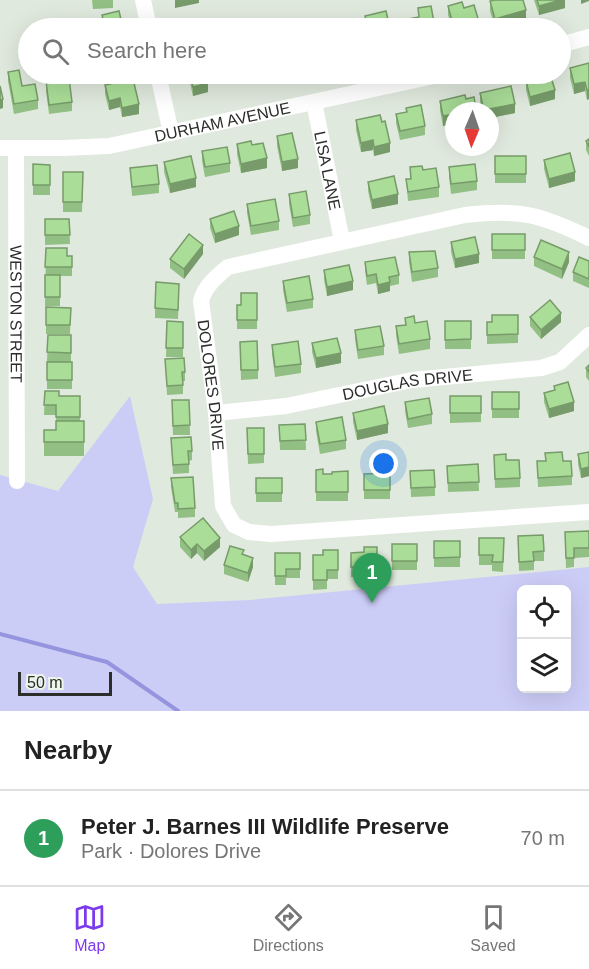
<!DOCTYPE html>
<meta charset="utf-8">
<style>
body{margin:0;font-family:Helvetica,sans-serif;background:#f2f2f2;color:#222}
.controls{position:absolute;right:18px;bottom:18px;display:grid;overflow:hidden;border-radius:9px;box-shadow:0 6px 24px #0002}
.controls button{width:54px;height:54px;display:grid;place-items:center;padding:0;border:0;border-bottom:2px solid #e0e0e0;background:#fff;color:#222;font:30px sans-serif}
.compass{position:absolute;left:445px;top:102px;width:54px;height:54px;border-radius:50%;background:#fff;box-shadow:0 6px 24px #0002;rotate:182deg}
.scale{position:absolute;left:18px;bottom:15px;width:94px;box-sizing:border-box;padding-left:6px;border:3px solid #2b2e2a;border-top:0;font-size:16px;line-height:21px;white-space:nowrap;color:#2b2e2a;-webkit-text-stroke:4px #edf6ea;paint-order:stroke}
.you{position:absolute;left:384px;top:464px;width:21px;height:21px;margin:-15px;border:4px solid #fff;border-radius:50%;background:#1a73e8;box-shadow:0 0 0 9px #1a73e833}
.badge{display:grid;place-items:center;width:39px;height:39px;border-radius:50%;background:#7c3aed;color:#fff;font-size:20px;font-weight:700}
.pin{position:absolute;translate:-50% -50px;filter:drop-shadow(0 2px 3px #0008)}
.pin::after{content:'';position:absolute;top:32px;width:21px;height:18px;background:inherit;clip-path:polygon(0 0,100% 0,50% 100%)}
.list{margin:0;padding:0;list-style:none}
h2{display:flex;justify-content:space-between;align-items:center;height:78px;margin:0;padding:0 24px;font-size:26px}
h2 small{font-size:20px;font-weight:400;color:#767676}
.list li{display:grid;grid-template-columns:39px 1fr auto;gap:18px;align-items:center;box-sizing:border-box;height:96px;padding:0 24px;border-top:2px solid #e0e0e0}
.list b{display:block;font-size:22px;white-space:nowrap}
.list p{margin:0;font-size:20px;white-space:nowrap;color:#767676}
.list em{font-size:20px;font-style:normal;color:#767676}
.icon{flex:none;width:33px;height:33px;fill:none;stroke:currentColor;stroke-width:2;stroke-linecap:round;stroke-linejoin:round}
.map{position:relative;flex:none;width:589px;height:711px;overflow:hidden}
.search{position:absolute;background:#fff;box-shadow:0 6px 24px #0002;left:18px;right:18px;top:18px;height:66px;display:flex;align-items:center;gap:15px;box-sizing:border-box;padding:0 21px;border-radius:33px;color:#767676;font-size:22px}
.sheet{height:174px;background:#fff}
nav{display:flex;justify-content:space-around;align-items:center;box-sizing:border-box;height:84px;border-top:2px solid #e0e0e0;background:#fff;font-size:16px;color:#767676}
nav a{display:grid;justify-items:center;gap:3px}
nav .on{color:#7c3aed}
.map>svg:first-child{display:block}
.green{fill:#cccdf7;fill-rule:evenodd}
.lines{fill:none;stroke-linecap:round;stroke-linejoin:round}
.stream{stroke:#9594de;stroke-width:4}
.minor{stroke:#fff;stroke-width:16}
.wall{fill:#92bf83}
.shaded-wall{fill:#779b6a}
.building{fill:#aade98;stroke:#779b6a;stroke-width:1.5}
.labels{text-anchor:middle;stroke-width:5;stroke-linejoin:round;paint-order:stroke}
.street-label{font-size:16px;fill:#2b2e2a;stroke:#edf6ea}
</style>
<div class="map">
<svg width="589" height="711" viewBox="0 0 589 711">
<rect width="100%" height="100%" fill="#e0e9dd"/>
<path class="green" d="M130,396L153,499L133,567L157,604L250,600L589,567V711H0V475L58,491ZM522,590H566V688H522Z"/>
<g class="lines">
<polyline class="stream" points="0,634 107,662 178,711"/>
<g class="minor">
<polyline points="143,0 149,28"/>
<polyline points="560,45 589,37"/>
<polyline points="158,74 171,133"/>
<path id="s1" d="M314,102L342,241"/>
<path id="s2" d="M0,148H63L109,146L443,74"/>
<path id="s3" d="M16,148L17,481"/>
<path id="s4" d="M589,238C540,214 520,209 465,215L228,267C216,277 205,286 201,301L216,413L223,506L234,525L249,532L271,534L589,512"/>
<path id="s5" d="M216,413L286,406L412,380L541,368L560,362L589,335"/>
</g>
</g>
<g class="wall">
<polygon points="92,0 113,0 113,8 93,9"/>
<polygon points="534,0 565,0 565,8 539,15"/>
<polygon points="490,1 526,19 495,28 490,11"/>
<polygon points="448,6 464,8 479,28 452,28 448,15"/>
<polygon points="102,15 123,28 103,28"/>
<polygon points="365,16 390,28 366,28"/>
<polygon points="589,63 587,100 585,91 574,94 570,78 570,68"/>
<polygon points="8,72 22,86 38,100 38,109 14,114 8,81"/>
<polygon points="110,74 130,74 130,79 139,114 122,117 120,107 109,110 105,94 105,85 112,83"/>
<polygon points="188,74 206,74 208,92 193,96"/>
<polygon points="46,81 72,102 72,111 49,114 46,91"/>
<polygon points="526,81 555,99 530,106 526,90"/>
<polygon points="480,93 515,113 490,118 490,111 482,111 480,102"/>
<polygon points="466,99 476,111 454,111 454,123 443,126 440,110 440,101"/>
<polygon points="406,108 425,126 425,135 400,140 396,123 396,114 406,112"/>
<polygon points="356,120 390,152 374,156 373,150 361,152 356,130"/>
<polygon points="277,136 298,168 282,171 277,146"/>
<polygon points="589,139 589,156 586,150 586,141"/>
<polygon points="237,144 252,145 267,168 241,173 237,154"/>
<polygon points="202,151 230,163 230,172 205,177 202,161"/>
<rect x="495" y="156" width="31" height="27"/>
<polygon points="544,160 575,181 549,188 544,169"/>
<polygon points="164,162 196,187 170,193 164,172"/>
<polygon points="33,164 50,165 50,195 33,195"/>
<polygon points="410,167 423,170 439,187 439,197 408,201 406,179 410,179"/>
<polygon points="449,167 477,181 477,190 451,194 449,177"/>
<polygon points="130,168 159,184 159,193 132,196"/>
<polygon points="63,172 83,172 82,212 63,212"/>
<polygon points="368,182 398,204 372,209 368,191"/>
<polygon points="289,194 310,215 310,224 293,227 289,204"/>
<polygon points="247,204 279,221 279,230 251,235 247,213"/>
<polygon points="45,219 69,219 70,244 45,245"/>
<polygon points="210,219 239,235 215,243 210,228"/>
<rect x="492" y="234" width="33" height="25"/>
<polygon points="451,242 479,263 455,268 451,252"/>
<polygon points="46,248 67,256 72,256 72,276 60,276 60,306 45,306"/>
<polygon points="409,252 438,268 438,277 412,282 409,262"/>
<polygon points="203,254 184,279 170,268 170,259"/>
<polygon points="534,257 569,262 562,279 534,266"/>
<polygon points="589,261 589,288 573,281 573,272"/>
<polygon points="365,262 399,275 399,284 390,286 390,291 378,294 376,283 367,285 365,271"/>
<polygon points="324,270 353,290 327,296 324,280"/>
<polygon points="283,281 313,299 313,308 287,312 283,290"/>
<polygon points="179,293 178,319 155,318 155,308"/>
<polygon points="257,293 257,329 237,329 237,305 241,305"/>
<polygon points="46,307 71,308 70,334 46,334"/>
<polygon points="518,315 518,343 487,344 487,322 492,322"/>
<polygon points="530,317 561,322 541,339 530,326"/>
<polygon points="405,318 415,323 430,339 430,349 399,354 396,335 396,326 405,325"/>
<polygon points="167,321 183,322 183,357 166,357"/>
<rect x="445" y="321" width="26" height="28"/>
<polygon points="355,330 384,346 384,355 358,359 355,339"/>
<polygon points="48,335 71,335 71,362 47,362"/>
<polygon points="240,342 258,370 258,379 241,380"/>
<polygon points="312,343 341,363 316,368 312,352"/>
<polygon points="272,345 301,364 301,373 275,377 272,354"/>
<polygon points="165,359 185,372 185,381 183,381 183,394 167,395"/>
<rect x="47" y="362" width="25" height="27"/>
<polygon points="589,365 589,381 586,377 586,368"/>
<polygon points="554,386 574,411 549,418 544,402 544,393 554,390"/>
<polygon points="45,391 59,396 80,396 80,421 84,421 84,456 44,456 44,430 56,430 56,415 44,415"/>
<rect x="492" y="392" width="27" height="26"/>
<polygon points="450,396 481,396 481,422 450,423"/>
<polygon points="172,400 189,400 190,435 173,435"/>
<polygon points="405,402 432,414 432,424 408,428 405,411"/>
<polygon points="353,413 388,433 357,440 353,422"/>
<polygon points="316,422 346,440 346,449 320,454 316,431"/>
<polygon points="305,424 306,450 280,450 279,425"/>
<polygon points="247,428 264,428 264,463 248,464"/>
<polygon points="171,438 192,451 192,460 189,461 189,473 173,474"/>
<polygon points="589,452 589,476 581,478 578,464 578,454"/>
<polygon points="545,453 563,461 572,476 572,485 538,487 537,461 545,461"/>
<polygon points="494,455 506,460 520,478 520,487 495,488"/>
<polygon points="478,464 479,491 448,492 447,466"/>
<polygon points="316,470 323,474 332,474 348,471 348,501 316,501"/>
<polygon points="410,471 435,487 435,496 411,497"/>
<polygon points="390,473 390,499 364,499 364,474"/>
<polygon points="171,478 195,508 195,517 178,518 178,512 175,512 171,487"/>
<rect x="256" y="478" width="26" height="24"/>
<polygon points="589,531 589,557 574,558 574,567 566,568 565,532"/>
<polygon points="518,536 544,551 544,561 534,561 534,570 519,571"/>
<polygon points="180,537 220,547 204,561 197,553 191,559 180,547"/>
<polygon points="479,538 504,538 503,572 492,571 492,565 479,565"/>
<rect x="434" y="541" width="26" height="26"/>
<rect x="392" y="544" width="25" height="26"/>
<polygon points="377,547 377,576 351,577 351,553 364,552"/>
<polygon points="338,550 338,579 327,579 327,589 313,590 313,555 323,555"/>
<polygon points="275,553 300,553 300,578 286,578 286,585 275,585"/>
<polygon points="244,555 253,567 248,582 224,574 224,565"/>
</g>
<g class="shaded-wall">
<polygon points="175,0 199,0 199,3 175,8"/>
<polygon points="561,0 565,0 565,8 539,15 539,6"/>
<polygon points="581,0 589,0 589,1 581,4"/>
<polygon points="526,10 526,19 495,28 495,19"/>
<polygon points="479,22 479,28 454,28"/>
<polygon points="112,74 130,74 130,79 112,83"/>
<polygon points="244,74 269,74 269,76 244,81"/>
<polygon points="585,82 585,91 574,94 574,84"/>
<polygon points="208,83 208,92 193,96 193,87"/>
<polygon points="555,90 555,99 530,106 530,97"/>
<polygon points="587,90 589,90 589,99 587,100"/>
<polygon points="120,98 120,107 109,110 109,101"/>
<polygon points="3,99 3,108 0,109 0,100"/>
<polygon points="139,104 139,114 122,117 122,108"/>
<polygon points="515,104 515,113 490,118 490,111 484,111 484,110"/>
<polygon points="454,114 454,123 443,126 443,116"/>
<polygon points="373,140 373,150 361,152 361,143"/>
<polygon points="390,143 390,152 374,156 374,147"/>
<polygon points="267,158 267,168 241,173 241,164"/>
<polygon points="298,159 298,168 282,171 282,162"/>
<polygon points="575,172 575,181 549,188 549,179"/>
<polygon points="196,178 196,187 170,193 170,184"/>
<polygon points="398,194 398,204 372,209 372,200"/>
<polygon points="239,226 239,235 215,243 215,234"/>
<polygon points="203,245 203,254 184,279 184,269"/>
<polygon points="569,252 569,262 562,279 562,269"/>
<polygon points="479,254 479,263 455,268 455,259"/>
<polygon points="353,281 353,290 327,296 327,287"/>
<polygon points="390,282 390,291 378,294 378,285"/>
<polygon points="561,313 561,322 541,339 541,330"/>
<polygon points="341,353 341,363 316,368 316,358"/>
<polygon points="574,402 574,411 549,418 549,409"/>
<polygon points="388,424 388,433 357,440 357,431"/>
<polygon points="589,467 589,476 581,478 581,469"/>
<polygon points="220,538 220,547 204,561 204,551"/>
<polygon points="197,544 197,553 191,559 191,550"/>
<polygon points="253,558 253,567 248,582 248,573"/>
</g>
<g class="building">
<polygon points="495,0 523,0 526,10 495,19 490,1"/>
<polygon points="537,0 561,0 539,6"/>
<polygon points="462,2 464,8 474,5 479,22 454,28 448,6"/>
<polygon points="431,6 435,28 410,28 408,19 419,17 418,8"/>
<polygon points="119,11 123,28 105,28 102,15"/>
<polygon points="386,11 390,28 373,28 372,23 367,24 365,16"/>
<polygon points="194,20 195,23 203,22 204,28 180,28 179,23"/>
<polygon points="589,63 589,90 587,90 585,82 574,84 570,68"/>
<polygon points="19,70 22,86 35,84 38,100 14,104 8,72"/>
<polygon points="190,74 206,74 208,83 193,87"/>
<polygon points="550,74 555,90 530,97 526,81"/>
<polygon points="69,78 72,102 49,105 46,81"/>
<polygon points="133,79 139,104 122,108 120,98 109,101 105,85"/>
<polygon points="0,86 3,99 0,100"/>
<polygon points="511,86 515,104 484,110 480,93"/>
<polygon points="465,95 466,99 474,97 476,109 467,111 454,111 454,114 443,116 440,101"/>
<polygon points="421,105 425,126 400,131 396,114 407,112 406,108"/>
<polygon points="380,115 382,122 385,121 390,143 374,147 373,140 361,143 356,120"/>
<polygon points="292,133 298,159 282,162 277,136"/>
<polygon points="589,139 589,147 586,141"/>
<polygon points="251,141 252,145 263,143 267,158 241,164 237,144"/>
<polygon points="227,147 230,163 205,167 202,151"/>
<polygon points="570,153 575,172 549,179 544,160"/>
<polygon points="191,156 196,178 170,184 164,162"/>
<rect x="495" y="156" width="31" height="18"/>
<polygon points="33,164 50,165 50,185 33,185"/>
<polygon points="475,164 477,181 451,184 449,167"/>
<polygon points="157,165 159,184 132,187 130,168"/>
<polygon points="422,166 423,170 436,168 439,187 408,192 406,179 411,179 410,167"/>
<polygon points="63,172 83,172 82,202 63,202"/>
<polygon points="394,176 398,194 372,200 368,182"/>
<polygon points="306,191 310,215 293,218 289,194"/>
<polygon points="275,199 279,221 251,226 247,204"/>
<polygon points="234,211 239,226 215,234 210,219"/>
<polygon points="45,219 69,219 70,235 45,235"/>
<polygon points="189,234 203,245 184,269 170,259"/>
<rect x="492" y="234" width="33" height="16"/>
<polygon points="475,237 479,254 455,259 451,242"/>
<polygon points="541,240 569,252 562,269 534,257"/>
<polygon points="46,248 67,248 67,256 72,256 72,267 45,267"/>
<polygon points="435,251 438,268 412,272 409,252"/>
<polygon points="395,257 399,275 389,277 390,282 378,285 376,274 367,276 365,262"/>
<polygon points="579,257 589,261 589,279 573,272"/>
<polygon points="349,265 353,281 327,287 324,270"/>
<rect x="45" y="275" width="15" height="22"/>
<polygon points="309,276 313,299 287,303 283,281"/>
<polygon points="156,282 179,284 178,310 155,308"/>
<polygon points="241,293 257,293 257,320 237,320 237,305 241,305"/>
<polygon points="550,300 561,313 541,330 530,317"/>
<polygon points="46,307 71,308 70,325 46,325"/>
<polygon points="492,315 518,315 518,334 487,335 487,322 492,322"/>
<polygon points="414,316 415,323 427,321 430,339 399,344 396,326 406,325 405,318"/>
<polygon points="167,321 183,322 183,348 166,348"/>
<polygon points="445,321 471,321 471,339 445,340"/>
<polygon points="380,326 384,346 358,350 355,330"/>
<polygon points="48,335 71,335 71,353 47,352"/>
<polygon points="337,338 341,353 316,358 312,343"/>
<polygon points="257,341 258,370 241,370 240,342"/>
<polygon points="298,341 301,364 275,367 272,345"/>
<polygon points="184,358 185,372 182,372 183,385 167,386 165,359"/>
<rect x="47" y="362" width="25" height="18"/>
<polygon points="589,365 589,372 586,368"/>
<polygon points="568,382 574,402 549,409 544,393 555,390 554,386"/>
<polygon points="45,391 59,391 59,396 80,396 80,417 56,417 56,405 44,405"/>
<rect x="492" y="392" width="27" height="17"/>
<rect x="450" y="396" width="31" height="17"/>
<polygon points="429,398 432,414 408,419 405,402"/>
<polygon points="172,400 189,400 190,425 173,426"/>
<polygon points="384,406 388,424 357,431 353,413"/>
<polygon points="342,417 346,440 320,444 316,422"/>
<polygon points="56,421 84,421 84,442 44,442 44,430 56,430"/>
<polygon points="305,424 306,440 280,441 279,425"/>
<polygon points="247,428 264,428 264,454 248,454"/>
<polygon points="191,437 192,451 188,451 189,464 173,465 171,438"/>
<polygon points="562,452 563,461 571,461 572,476 538,478 537,461 546,461 545,453"/>
<polygon points="589,452 589,467 581,469 578,454"/>
<polygon points="506,454 506,460 519,460 520,478 495,479 494,455"/>
<polygon points="478,464 479,482 448,483 447,466"/>
<polygon points="323,469 323,474 332,474 332,472 348,471 348,492 316,492 316,470"/>
<polygon points="434,470 435,487 411,488 410,471"/>
<polygon points="390,473 390,490 364,490 364,474"/>
<polygon points="193,477 195,508 178,509 178,503 175,503 171,478"/>
<rect x="256" y="478" width="26" height="15"/>
<polygon points="203,518 220,538 204,551 197,544 191,550 180,537"/>
<polygon points="589,531 589,548 574,548 574,558 566,558 565,532"/>
<polygon points="543,535 544,551 533,552 534,561 519,562 518,536"/>
<polygon points="479,538 504,538 503,562 492,562 493,555 479,555"/>
<polygon points="434,541 460,541 460,557 434,558"/>
<rect x="392" y="544" width="25" height="17"/>
<polygon points="230,546 244,550 242,554 253,558 248,573 224,565"/>
<polygon points="364,547 377,547 377,567 351,567 351,553 364,552"/>
<polygon points="323,550 338,550 338,570 327,570 327,580 313,580 313,555 323,555"/>
<polygon points="275,553 300,553 300,569 286,569 286,576 275,576"/>
</g>
<g class="labels">
<g class="street-label">
<text dy="6" stroke="none"><textPath href="#s2" startOffset="225">DURHAM AVENUE</textPath></text>
<text dy="6" stroke="none"><textPath href="#s1" startOffset="70">LISA LANE</textPath></text>
<text dy="6" stroke="none"><textPath href="#s3" startOffset="166">WESTON STREET</textPath></text>
<text dy="6" stroke="none"><textPath href="#s4" startOffset="500">DOLORES DRIVE</textPath></text>
<text dy="6" stroke="none"><textPath href="#s5" startOffset="194">DOUGLAS DRIVE</textPath></text>
</g>
</g>
</svg>
<div class="controls">
<button><svg class="icon" aria-label="locate" viewBox="0 0 24 24"><circle cx="12" cy="12" r="6"/><path d="M12 2v4M12 18v4M2 12h4M18 12h4"/></svg></button>
<button><svg class="icon" aria-label="layers" viewBox="0 0 24 24"><path d="M12 4l9 5-9 5-9-5zM3 14l9 5 9-5"/></svg></button>
</div>
<svg class="compass" viewBox="-18 -18 36 36"><path d="M0-13l5 13h-10z" fill="#e53935"/><path d="M0 13l5-13h-10z" fill="#767676"/></svg>
<div class="scale">50 m</div>
<div class="you"></div>
<div class="pin badge" style="left:372px;top:603px;background:#2e9e5b">1</div>
<div class="search"><svg class="icon" aria-label="search" viewBox="0 0 24 24"><circle cx="10" cy="10" r="6"/><path d="M15 15l6 6"/></svg>Search here</div>
</div>
<section class="sheet">
<h2>Nearby<small></small></h2>
<ul class="list">
<li><span class="badge" style="background:#2e9e5b">1</span><div><b>Peter J. Barnes III Wildlife Preserve</b><p>Park · Dolores Drive</p></div><em>70 m</em></li>
</ul>
</section>
<nav>
<a class="on"><svg class="icon" aria-label="map" viewBox="0 0 24 24"><path d="M3 6l6-2 6 2 6-2v14l-6 2-6-2-6 2zM9 4v14M15 6v14"/></svg>Map</a>
<a><svg class="icon" aria-label="directions" viewBox="0 0 24 24"><path d="M12 3l9 9-9 9-9-9zM9 14v-3h6M13 9l2 2-2 2"/></svg>Directions</a>
<a><svg class="icon" aria-label="saved" viewBox="0 0 24 24"><path d="M7 4h10v16l-5-4-5 4z"/></svg>Saved</a>
</nav>
